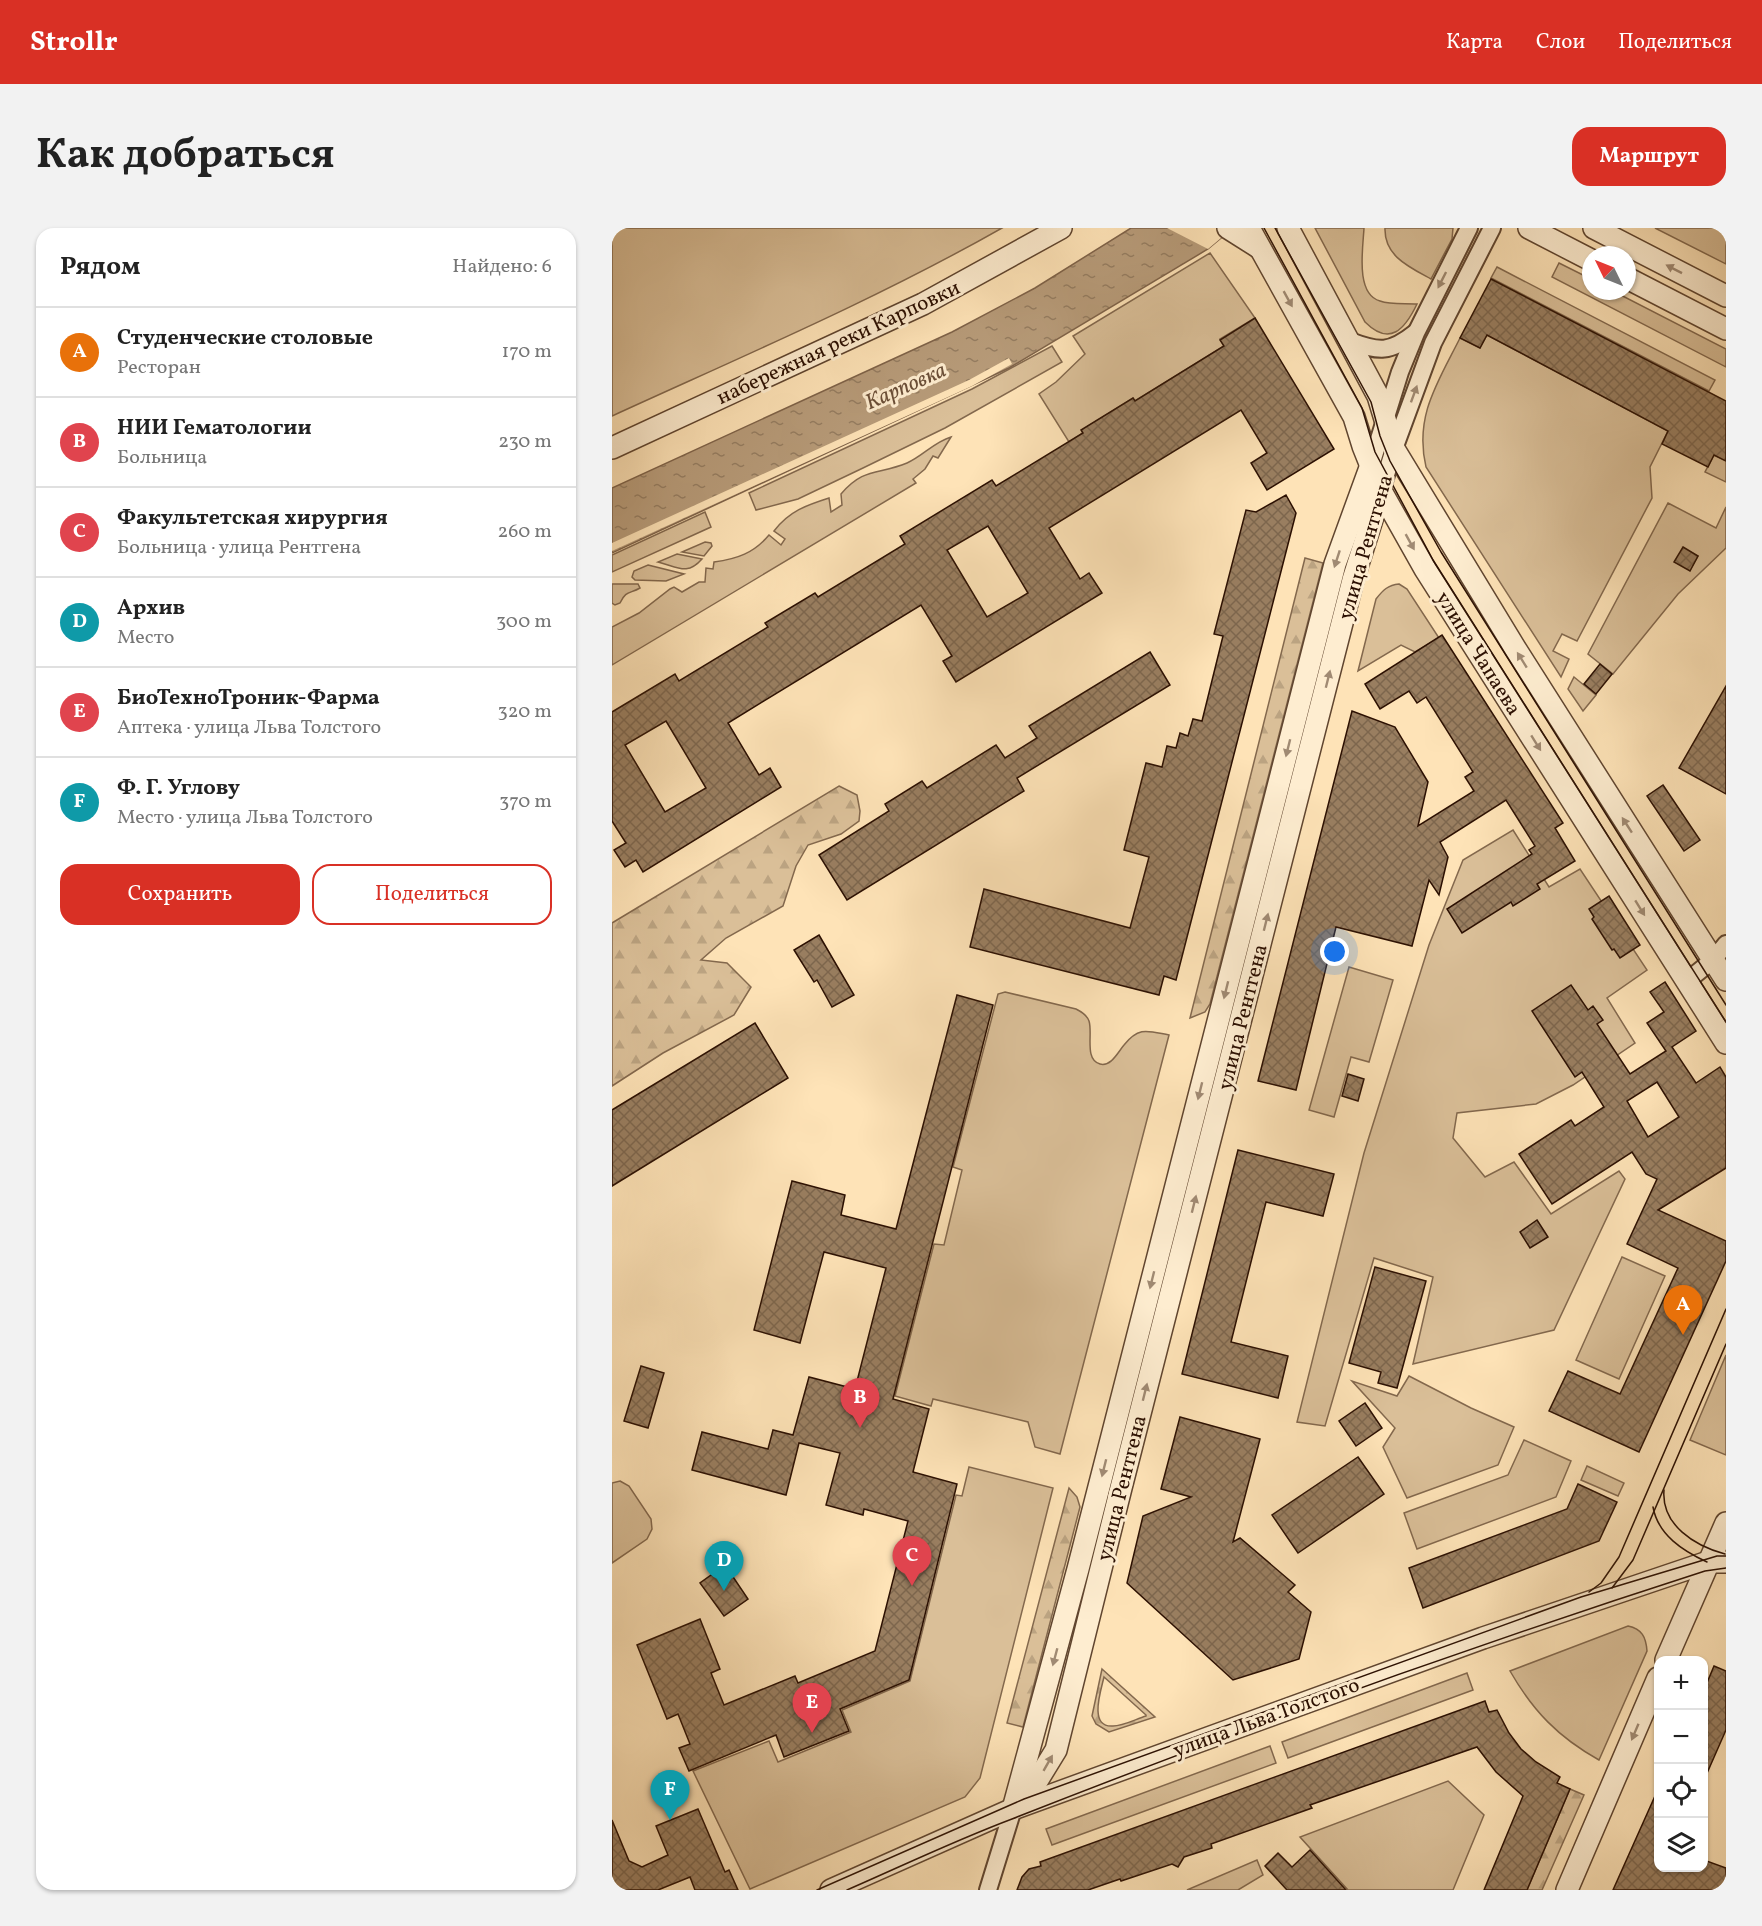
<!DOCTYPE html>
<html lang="ru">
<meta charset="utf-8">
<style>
body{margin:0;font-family:Vollkorn,serif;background:#f2f2f2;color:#222}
.controls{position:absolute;right:18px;bottom:18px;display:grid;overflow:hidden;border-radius:12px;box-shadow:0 2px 4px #0004}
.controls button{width:54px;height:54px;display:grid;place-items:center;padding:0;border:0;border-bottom:2px solid #e0e0e0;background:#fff;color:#222;font:30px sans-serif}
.compass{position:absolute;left:970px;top:18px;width:54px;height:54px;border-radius:50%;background:#fff;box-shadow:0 2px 4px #0004;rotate:313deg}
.you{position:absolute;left:723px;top:724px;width:21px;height:21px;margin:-15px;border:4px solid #fff;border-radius:50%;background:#1a73e8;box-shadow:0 0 0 9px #1a73e833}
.badge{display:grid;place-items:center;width:39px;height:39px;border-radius:50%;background:#d93025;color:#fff;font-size:20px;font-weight:700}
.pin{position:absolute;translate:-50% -50px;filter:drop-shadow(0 2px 3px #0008)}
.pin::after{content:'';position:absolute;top:32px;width:21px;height:18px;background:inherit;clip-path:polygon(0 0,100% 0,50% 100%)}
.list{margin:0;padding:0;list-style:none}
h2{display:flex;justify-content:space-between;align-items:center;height:78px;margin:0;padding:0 24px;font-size:26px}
h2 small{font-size:20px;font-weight:400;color:#767676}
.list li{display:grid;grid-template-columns:39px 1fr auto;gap:18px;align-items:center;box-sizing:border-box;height:90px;padding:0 24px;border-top:2px solid #e0e0e0}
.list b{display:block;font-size:22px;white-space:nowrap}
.list p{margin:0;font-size:20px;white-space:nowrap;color:#767676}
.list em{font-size:20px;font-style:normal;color:#767676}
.actions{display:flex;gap:12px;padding:18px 24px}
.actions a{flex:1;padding:14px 0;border:2px solid #d93025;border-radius:18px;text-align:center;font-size:21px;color:#d93025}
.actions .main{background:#d93025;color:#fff}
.icon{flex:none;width:33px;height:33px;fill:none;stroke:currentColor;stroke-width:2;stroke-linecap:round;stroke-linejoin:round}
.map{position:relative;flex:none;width:1114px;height:1662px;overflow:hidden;border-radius:18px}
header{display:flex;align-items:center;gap:36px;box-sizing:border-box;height:84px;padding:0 30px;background:#d93025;color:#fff}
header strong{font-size:28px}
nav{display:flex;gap:33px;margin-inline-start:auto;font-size:21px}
.intro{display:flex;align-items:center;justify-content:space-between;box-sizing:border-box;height:144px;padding:0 36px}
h1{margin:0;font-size:42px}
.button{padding:15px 27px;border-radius:18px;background:#d93025;color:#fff;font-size:21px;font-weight:700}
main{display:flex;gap:36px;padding:0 36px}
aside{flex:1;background:#fff;border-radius:18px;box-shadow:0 2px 4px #0004}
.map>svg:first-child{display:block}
.green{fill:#dabf98;stroke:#83684d;stroke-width:1.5;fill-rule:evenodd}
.forest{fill:url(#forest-firs);stroke:#83684d;stroke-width:1.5;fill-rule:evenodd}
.water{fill:url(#water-ripples);stroke:#7f6349;stroke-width:1.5}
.pier{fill:#fee3b7}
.building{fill:url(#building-cross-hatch);stroke:#2c1002;stroke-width:1.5;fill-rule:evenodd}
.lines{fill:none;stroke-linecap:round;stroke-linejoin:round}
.minor-casing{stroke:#60452f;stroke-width:20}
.tertiary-casing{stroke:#60452f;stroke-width:24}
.minor{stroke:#feedd0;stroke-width:16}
.tertiary{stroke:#feedd0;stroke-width:21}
.tram{stroke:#2c1002;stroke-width:1.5}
.oneway{fill:#a08a73}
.labels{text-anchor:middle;stroke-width:6;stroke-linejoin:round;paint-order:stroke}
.street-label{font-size:21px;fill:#2c1002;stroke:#feedd0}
.water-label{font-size:22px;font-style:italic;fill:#6b4f38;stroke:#feedd0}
</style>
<header>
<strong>Strollr</strong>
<nav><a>Карта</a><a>Слои</a><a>Поделиться</a></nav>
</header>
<div class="intro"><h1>Как добраться</h1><a class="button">Маршрут</a></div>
<main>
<aside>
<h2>Рядом<small>Найдено: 6</small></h2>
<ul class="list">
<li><span class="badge" style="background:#e8710a">A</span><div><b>Студенческие столовые</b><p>Ресторан</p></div><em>170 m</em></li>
<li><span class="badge" style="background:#e0444e">B</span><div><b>НИИ Гематологии</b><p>Больница</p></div><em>230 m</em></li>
<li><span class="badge" style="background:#e0444e">C</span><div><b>Факультетская хирургия</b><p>Больница · улица Рентгена</p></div><em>260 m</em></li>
<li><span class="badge" style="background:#0f9aa8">D</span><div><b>Архив</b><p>Место</p></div><em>300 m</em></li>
<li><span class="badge" style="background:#e0444e">E</span><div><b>БиоТехноТроник-Фарма</b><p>Аптека · улица Льва Толстого</p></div><em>320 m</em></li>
<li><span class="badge" style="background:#0f9aa8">F</span><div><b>Ф. Г. Углову</b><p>Место · улица Льва Толстого</p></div><em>370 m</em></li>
</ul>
<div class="actions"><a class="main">Сохранить</a><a>Поделиться</a></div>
</aside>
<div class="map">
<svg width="1114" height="1662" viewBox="0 0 1114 1662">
<defs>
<pattern id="forest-firs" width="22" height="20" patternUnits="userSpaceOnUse" patternTransform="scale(1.5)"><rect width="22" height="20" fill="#dabf98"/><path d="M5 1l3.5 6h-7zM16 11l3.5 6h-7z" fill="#bba381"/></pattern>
<pattern id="water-ripples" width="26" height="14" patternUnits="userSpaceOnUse" patternTransform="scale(1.5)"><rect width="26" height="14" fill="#b79b79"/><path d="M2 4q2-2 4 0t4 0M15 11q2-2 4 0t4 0" fill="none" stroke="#957d61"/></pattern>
<pattern id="building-cross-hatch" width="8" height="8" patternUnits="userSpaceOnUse" patternTransform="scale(1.5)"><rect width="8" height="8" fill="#997e60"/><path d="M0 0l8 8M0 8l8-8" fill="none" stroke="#7d664d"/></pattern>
</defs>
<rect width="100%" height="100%" fill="#fee3b7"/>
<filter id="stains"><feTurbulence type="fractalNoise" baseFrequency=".00333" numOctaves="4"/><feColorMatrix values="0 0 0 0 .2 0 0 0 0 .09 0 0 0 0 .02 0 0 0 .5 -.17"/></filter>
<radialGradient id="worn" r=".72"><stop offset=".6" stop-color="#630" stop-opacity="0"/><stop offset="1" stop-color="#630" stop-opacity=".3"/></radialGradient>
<g class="green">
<path d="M0,0H390C265,71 131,128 0,188Z"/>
<path d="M703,0H752C751,20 743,66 768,73C779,77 794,75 805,76C793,101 778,119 753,94Z"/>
<path d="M773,0H841L840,11L819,51C797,39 772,28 773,0Z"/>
<polygon points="1043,0 1114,0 1114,36"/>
<polygon points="598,25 643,90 608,111 612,118 523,173 521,170 470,202 471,205 457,214 427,166 444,154 473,126 461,108"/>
<polygon points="947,35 979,51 979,63 1001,63 1114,121 1114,139 940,49"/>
<polygon points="885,39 1103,152 1097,163 879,50"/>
<path d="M875,107L1056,203L1038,239L1040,270L965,413L950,406L941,423L957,431L949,449L814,239C802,188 826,154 848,110L868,120Z"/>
<polygon points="440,118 450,134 333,200 251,240 186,271 144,282 137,265 360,161"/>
<path d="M339,209L326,230L321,228L313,241L301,251L304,255L0,437V399L27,385L58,361L62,359L70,364L87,354H93L94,340L101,341L102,334C125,331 142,325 157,307L169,317L173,311L162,303C177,283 195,277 217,270L219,284L230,277L229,266C252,239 266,247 295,235C311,228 322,214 339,209Z"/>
<polygon points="1102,227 1114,233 1114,254 1093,244"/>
<path d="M1056,275L1104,300L1114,279V320L1066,366L1001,446L976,426ZM1071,320L1086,328L1078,342Z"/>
<polygon points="93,284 99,299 0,344 0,327"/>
<polygon points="93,314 99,315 100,318 92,328 70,324"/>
<path d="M65,326L90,331C75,348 66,339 46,334Z"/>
<polygon points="36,337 72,346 54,353 23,352 20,349 22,343"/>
<path d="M0,356H26L28,360C18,366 14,362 8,375L3,377L0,375Z"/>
<path d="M787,356L795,361L827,410L803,424L789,417L746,443L764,371C771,362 776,357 787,356Z"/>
<polygon points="962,449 984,467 971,483 956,461"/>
<polygon points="901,602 937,659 968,641 1035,742 995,770 1023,815 961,857 924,876 845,885 841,910 873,949 902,934 939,986 1007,943 1013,951 942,1102 801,1136 821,1049 762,1030 713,1198 685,1194 752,925 817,717 851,632"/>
<polygon points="737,739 781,752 757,834 739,829 722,889 697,882"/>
<path d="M393,764L464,781C470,784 475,787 477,793C481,805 472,832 488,836C499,839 506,824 512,817C527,798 536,803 557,807L448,1226L423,1219L416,1194L321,1171L319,1178L283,1168L322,1016L332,1017L350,942L341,939L386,766Z"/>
<polygon points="1010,1029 1053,1048 1007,1151 964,1132"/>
<polygon points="1114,1127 1114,1227 1078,1212"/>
<polygon points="797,1148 859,1180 902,1199 886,1237 795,1270 771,1219 783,1200 740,1153 785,1168"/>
<polygon points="912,1212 959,1233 944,1269 805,1321 792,1285 896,1247"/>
<polygon points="975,1238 1012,1255 1006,1268 969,1252"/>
<polygon points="357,1239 441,1260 368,1550 353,1569 138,1661 81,1543 157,1513 166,1534 239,1504 230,1482 298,1453 344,1267 350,1268"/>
<polygon points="8,1253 17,1258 39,1291 40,1301 35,1311 0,1335 0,1255"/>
<path d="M1016,1398C1030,1401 1034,1409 1035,1423L987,1532C946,1509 921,1483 898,1443Z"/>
<polygon points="855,1445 861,1462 676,1530 670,1514"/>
<polygon points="658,1518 664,1535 440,1617 434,1601"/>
<polygon points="836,1553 872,1587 841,1662 736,1662 688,1609"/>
<polygon points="645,1632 651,1647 626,1662 575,1662"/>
</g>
<g class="forest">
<polygon points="693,330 711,335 598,776 593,784 578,790"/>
<polygon points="227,558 245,567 248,583 247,593 229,606 196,617 184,638 171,678 114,710 89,732 115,735 139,759 122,787 51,825 0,858 0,695"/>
<polygon points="457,1260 465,1269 468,1279 411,1499 395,1495"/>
<path d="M490,1441L543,1489L497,1504L484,1496L480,1488ZM492,1449L534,1487V1488C524,1491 511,1498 501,1498C476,1500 489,1462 492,1449Z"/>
<polygon points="958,1561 972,1567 930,1662 915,1662"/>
</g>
<polygon class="water" points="519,0 621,0 596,21 397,140 0,325 0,260 340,104 423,60"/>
<g class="pier">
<polygon points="555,0 621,0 596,21"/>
<polygon points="397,130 400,136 360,158 0,323 0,315 357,152"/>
</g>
<g class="building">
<polygon points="879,51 1114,173 1114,233 1102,227 1096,239 1050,216 1056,203 875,107 868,120 848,110"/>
<path d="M643,90L722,221L655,262L639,235L655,225L629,182L437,300L468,351L477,345L490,365L344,454L331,433L340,428L309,377L116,495L147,547L158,540L169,559L31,644L24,632L13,639L2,622L14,615L0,593V484L63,446L67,453L156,399L153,395L203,365L206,369L293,316L288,308L380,252L384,258L471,205L469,202L521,170L523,173L612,118L608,112ZM376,298L416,365L375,389L335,322ZM54,493L94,560L53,584L13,517Z"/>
<polygon points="674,267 684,285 564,752 552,748 547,767 358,719 372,661 518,700 537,629 512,622 534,535 550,539 555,518 564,520 568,505 576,508 581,491 590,493 611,408 602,406 634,282 644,284"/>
<polygon points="1071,319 1086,328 1078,343 1062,334"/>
<polygon points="830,407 951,595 943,600 963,633 925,656 928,661 901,678 899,674 850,705 835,681 920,626 917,622 923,618 894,572 828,614 836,629 827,667 817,652 800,718 724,699 684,862 646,853 740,483 783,499 816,554 806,598 862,563 853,549 861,544 814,469 805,475 797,463 768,481 753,456"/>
<polygon points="538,424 558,457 405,550 412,563 235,672 207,627 277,583 273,576 310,553 315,560 384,517 393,530 425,510 417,498"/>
<polygon points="988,436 1000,446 984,466 972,456"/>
<polygon points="1114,458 1114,566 1067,540"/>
<polygon points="1051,557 1088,612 1072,623 1035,568"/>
<polygon points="997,668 1028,717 1008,730 1002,721 1000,722 980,691 982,689 977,681"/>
<polygon points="207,707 242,767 220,779 205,752 202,754 182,722"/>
<path d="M1053,754L1084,803L1060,819L1084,855L1108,839L1114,849V940L1046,982L1114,1013V1033L1027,1224L937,1183L956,1143L1008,1166L1066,1040L1015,1016L1045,951L1034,946L1020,924L940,976L907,926L959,892L963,898L992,879L970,844L963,849L920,783L959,757L976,782L981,778L991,792L985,796L1018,846L1054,823L1035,795L1052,784L1038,764ZM1045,854L1067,889L1036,909L1015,873Z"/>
<polygon points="345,767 381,777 281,1171 317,1181 301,1244 345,1256 297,1452 228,1481 237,1503 172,1529 164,1507 77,1543 67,1520 78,1516 66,1486 55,1491 25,1417 88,1391 108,1441 99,1445 112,1477 183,1448 186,1455 263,1423 296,1293 252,1281 251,1287 214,1277 228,1225 187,1215 174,1267 80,1242 90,1204 156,1221 161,1202 181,1207 197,1149 243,1161 274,1040 212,1024 188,1115 142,1102 180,953 233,967 229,987 284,1001"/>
<polygon points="143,795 176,850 0,958 0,882"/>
<polygon points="736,846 752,851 746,873 730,868"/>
<polygon points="626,922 722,946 711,988 654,974 619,1114 676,1128 666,1170 570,1146"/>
<polygon points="925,992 936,1009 918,1020 908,1004"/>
<polygon points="763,1039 814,1053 785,1160 766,1155 769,1144 737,1135"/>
<polygon points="29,1138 52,1145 36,1200 12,1193"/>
<polygon points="753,1175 770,1200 744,1218 727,1193"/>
<polygon points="568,1189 648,1211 621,1314 628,1310 683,1357 676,1364 699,1384 687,1431 621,1452 515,1355 531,1288 579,1269 549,1261"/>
<polygon points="746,1229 772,1266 686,1325 660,1287"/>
<polygon points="966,1256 1005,1274 987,1313 811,1380 797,1340 955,1281"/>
<polygon points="113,1337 136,1371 112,1388 88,1355"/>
<polygon points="1102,1438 1114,1443 1114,1502 1092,1552 1092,1462"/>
<polygon points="873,1473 877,1484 885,1482 897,1505 909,1521 924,1534 948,1549 945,1555 958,1561 915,1662 872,1662 911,1568 884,1544 865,1519 698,1577 700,1580 599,1616 600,1620 572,1629 566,1639 560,1636 509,1653 508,1651 476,1662 405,1662 410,1649 417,1641 429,1638 428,1634"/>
<polygon points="1047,1559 1047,1640 1092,1640 1092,1632 1114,1640 1114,1662 1001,1662"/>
<polygon points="86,1581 113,1644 117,1642 126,1662 83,1662 78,1649 46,1662 0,1662 0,1592 17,1633 30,1639 56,1627 44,1598"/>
<polygon points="698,1622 734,1662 675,1662 653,1638 666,1625 680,1639"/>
</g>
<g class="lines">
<defs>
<g id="minor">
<path d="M738,113C767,124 778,125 803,105"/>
<polyline points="759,237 788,144 804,105 857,0"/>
<polyline points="769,263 782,221 821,115 880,0"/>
<polyline points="1075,753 1101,732 1114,716"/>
<polyline points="376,1662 401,1581"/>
</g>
<g id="tertiary">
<polyline points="616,0 646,19"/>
<polyline points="637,0 742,189 751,218 769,263 813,341 1114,815"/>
<polyline points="676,0 766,168 782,221 903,420 1114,752"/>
<polyline points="917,0 979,32"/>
<polyline points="982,0 1114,68"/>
<polyline points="1015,50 1114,101"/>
<polyline points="0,220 311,76 449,0"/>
<polyline points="1054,1432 1114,1295"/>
<polyline points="406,1577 425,1553 444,1522 509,1260 741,352 769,263"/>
<polyline points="401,1581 466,1341 723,336 759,237"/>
<polyline points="219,1662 401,1581 871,1410 1096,1334 1114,1334"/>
<polyline points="955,1662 1046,1450"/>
</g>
</defs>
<use href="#minor" class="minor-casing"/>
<use href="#tertiary" class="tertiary-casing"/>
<use href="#minor" class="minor"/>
<use href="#tertiary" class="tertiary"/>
<g class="tram">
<polyline points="652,0 750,180 763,224 821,332 1114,794"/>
<polyline points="663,0 759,174 768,208 778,233 829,324 1114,777"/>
<path d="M1052,1262C1049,1297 1083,1318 1113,1326"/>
<path d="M1041,1279C1046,1307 1071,1323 1095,1334"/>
<polyline points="1000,1360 1021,1332 1114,1116"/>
<polyline points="977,1364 989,1355 1007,1329 1114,1081"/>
<polyline points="205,1662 412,1571 969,1369 1105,1328 1114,1328"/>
<path d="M235,1662C290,1638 344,1612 400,1591C628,1501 860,1418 1093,1343L1114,1340"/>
</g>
</g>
<defs><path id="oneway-solid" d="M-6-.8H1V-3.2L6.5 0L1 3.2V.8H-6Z" transform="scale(1.5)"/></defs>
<g class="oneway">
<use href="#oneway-solid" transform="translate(1062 41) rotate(-153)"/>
<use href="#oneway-solid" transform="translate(830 52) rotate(117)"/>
<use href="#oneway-solid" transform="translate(676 71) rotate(61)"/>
<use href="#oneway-solid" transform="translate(802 166) rotate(-70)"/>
<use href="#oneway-solid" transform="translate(798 314) rotate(61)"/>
<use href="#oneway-solid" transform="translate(725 331) rotate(108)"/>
<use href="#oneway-solid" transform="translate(910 432) rotate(-122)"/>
<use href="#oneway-solid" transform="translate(716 451) rotate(-76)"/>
<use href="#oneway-solid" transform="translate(924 515) rotate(58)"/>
<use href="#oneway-solid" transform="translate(676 520) rotate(104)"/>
<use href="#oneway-solid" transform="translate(1015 597) rotate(-123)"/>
<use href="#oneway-solid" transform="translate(1028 680) rotate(58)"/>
<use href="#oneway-solid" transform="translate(654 694) rotate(-76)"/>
<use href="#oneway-solid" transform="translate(614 762) rotate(104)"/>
<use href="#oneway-solid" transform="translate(588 863) rotate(104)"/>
<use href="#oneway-solid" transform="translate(582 976) rotate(-76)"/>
<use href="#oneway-solid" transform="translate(540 1052) rotate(104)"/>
<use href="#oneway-solid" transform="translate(533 1164) rotate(-76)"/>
<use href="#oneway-solid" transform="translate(492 1240) rotate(104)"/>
<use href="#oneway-solid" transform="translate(443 1429) rotate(105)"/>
<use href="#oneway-solid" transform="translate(1023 1504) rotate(113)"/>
<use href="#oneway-solid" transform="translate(436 1535) rotate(-60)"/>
</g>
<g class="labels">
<g class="street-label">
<text transform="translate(226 114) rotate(-25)" y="7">набережная реки Карповки</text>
<text transform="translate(753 319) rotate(-74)" y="7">улица Рентгена</text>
<text transform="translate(867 425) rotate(58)" y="7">улица Чапаева</text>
<text transform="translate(630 789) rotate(-76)" y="7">улица Рентгена</text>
<text transform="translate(509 1260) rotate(-76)" y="7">улица Рентгена</text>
<text transform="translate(654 1489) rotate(-20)" y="7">улица Льва Толстого</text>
</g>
<g class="water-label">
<text transform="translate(293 157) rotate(-24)" y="8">Карповка</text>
</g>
</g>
<rect width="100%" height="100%" filter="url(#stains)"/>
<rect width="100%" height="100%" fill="url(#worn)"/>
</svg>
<div class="controls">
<button>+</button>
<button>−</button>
<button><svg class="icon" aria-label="locate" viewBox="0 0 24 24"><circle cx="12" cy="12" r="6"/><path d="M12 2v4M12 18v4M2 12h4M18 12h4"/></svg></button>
<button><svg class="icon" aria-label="layers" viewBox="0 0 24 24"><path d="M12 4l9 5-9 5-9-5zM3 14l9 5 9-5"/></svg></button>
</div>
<svg class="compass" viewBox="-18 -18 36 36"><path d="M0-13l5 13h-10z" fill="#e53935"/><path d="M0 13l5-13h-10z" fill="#767676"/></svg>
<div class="you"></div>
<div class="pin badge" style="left:1071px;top:1107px;background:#e8710a">A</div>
<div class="pin badge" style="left:248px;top:1200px;background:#e0444e">B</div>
<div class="pin badge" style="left:300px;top:1358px;background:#e0444e">C</div>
<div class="pin badge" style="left:112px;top:1363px;background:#0f9aa8">D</div>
<div class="pin badge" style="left:200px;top:1505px;background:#e0444e">E</div>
<div class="pin badge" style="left:58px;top:1592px;background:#0f9aa8">F</div>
</div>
</main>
